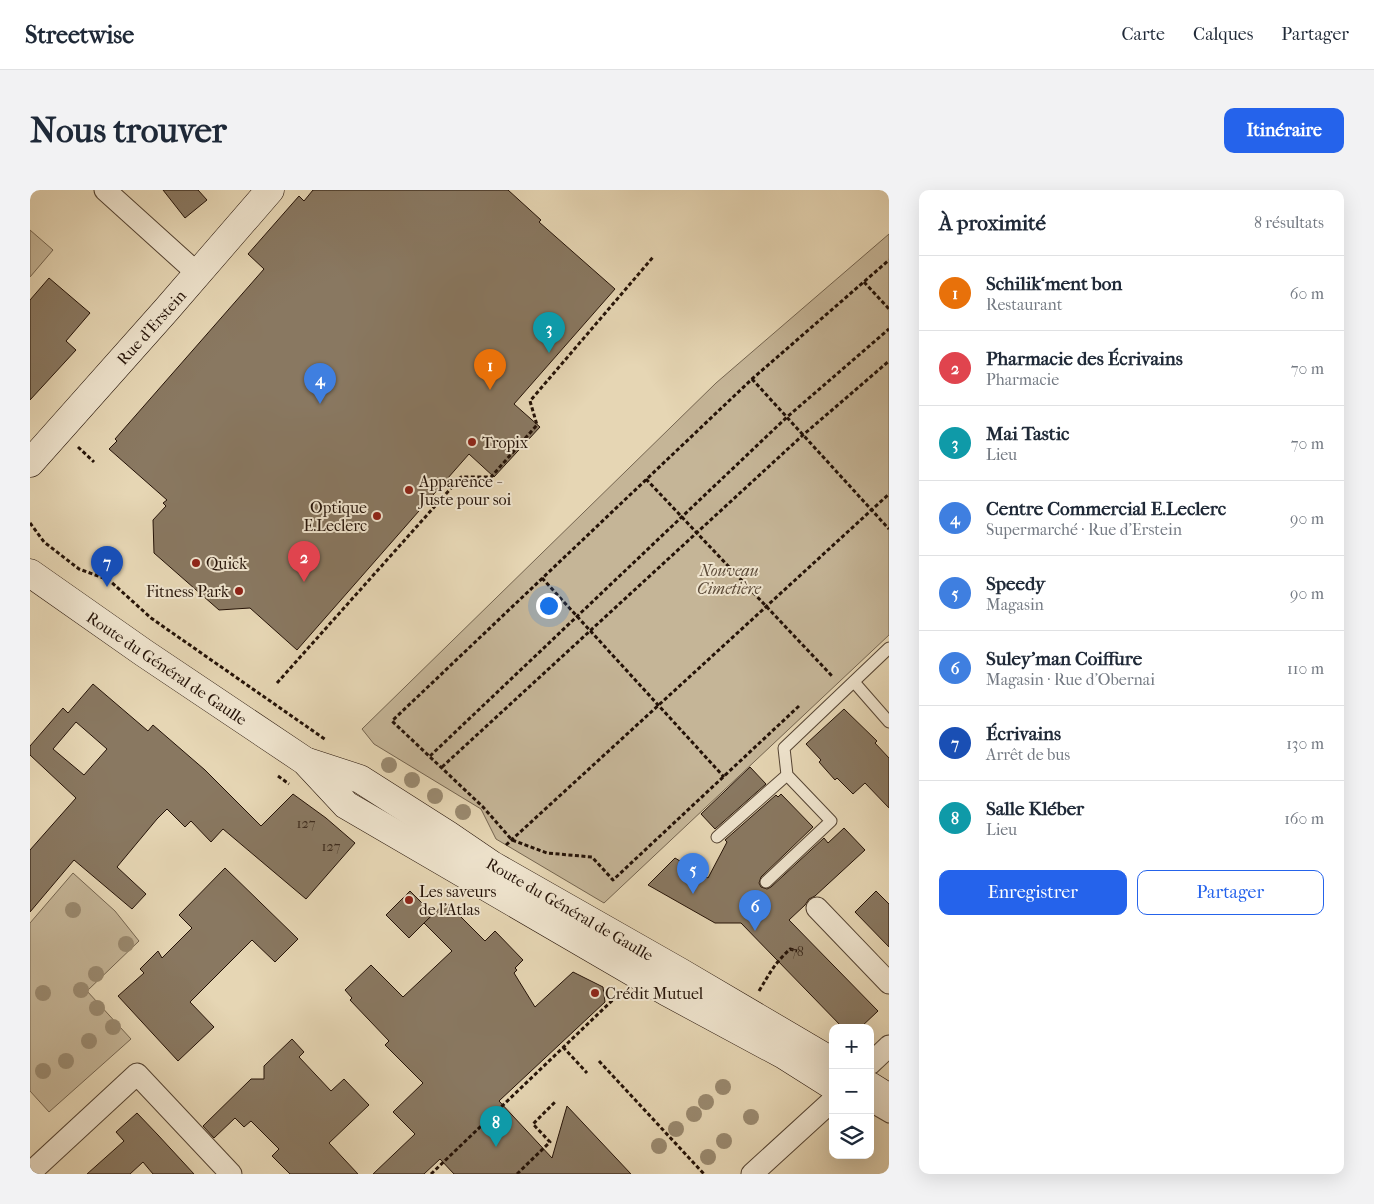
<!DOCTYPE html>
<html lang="fr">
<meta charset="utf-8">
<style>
body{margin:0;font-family:"IM FELL French Canon",serif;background:#f2f2f3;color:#1f2937}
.controls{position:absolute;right:15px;bottom:15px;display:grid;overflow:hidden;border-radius:10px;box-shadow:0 5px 20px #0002}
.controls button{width:45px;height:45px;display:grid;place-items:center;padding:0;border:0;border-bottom:1px solid #e0e1e3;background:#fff;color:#1f2937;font:25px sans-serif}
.you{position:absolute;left:518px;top:415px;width:18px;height:18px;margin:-12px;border:4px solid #fff;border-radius:50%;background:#1a73e8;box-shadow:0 0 0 8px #1a73e833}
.badge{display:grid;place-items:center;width:32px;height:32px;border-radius:50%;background:#2563eb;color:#fff;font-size:16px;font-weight:700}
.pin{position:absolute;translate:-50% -41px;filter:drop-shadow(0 1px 2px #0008)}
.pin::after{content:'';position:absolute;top:26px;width:18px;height:15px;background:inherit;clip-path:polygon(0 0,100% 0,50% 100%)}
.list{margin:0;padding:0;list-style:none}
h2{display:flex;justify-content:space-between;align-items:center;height:65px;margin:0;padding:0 20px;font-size:21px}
h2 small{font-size:16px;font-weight:400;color:#747a83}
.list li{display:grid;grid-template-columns:32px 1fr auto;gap:15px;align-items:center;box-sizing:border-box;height:75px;padding:0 20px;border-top:1px solid #e0e1e3}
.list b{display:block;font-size:19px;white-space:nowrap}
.list p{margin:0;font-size:16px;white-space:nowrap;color:#747a83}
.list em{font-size:16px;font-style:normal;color:#747a83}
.actions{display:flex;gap:10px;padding:15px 20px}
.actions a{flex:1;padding:11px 0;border:1px solid #2563eb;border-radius:10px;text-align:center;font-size:18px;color:#2563eb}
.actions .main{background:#2563eb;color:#fff}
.icon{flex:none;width:28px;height:28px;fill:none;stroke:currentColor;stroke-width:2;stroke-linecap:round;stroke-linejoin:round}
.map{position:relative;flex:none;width:859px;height:984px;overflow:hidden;border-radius:10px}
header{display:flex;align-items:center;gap:30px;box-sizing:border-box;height:70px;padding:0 25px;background:#fff;border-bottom:1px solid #e0e1e3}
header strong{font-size:24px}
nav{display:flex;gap:28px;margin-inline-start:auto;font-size:18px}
.intro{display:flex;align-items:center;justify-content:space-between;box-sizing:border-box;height:120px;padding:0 30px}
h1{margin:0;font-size:35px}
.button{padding:12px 22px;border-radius:10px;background:#2563eb;color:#fff;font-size:18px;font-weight:700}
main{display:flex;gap:30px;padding:0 30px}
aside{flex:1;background:#fff;border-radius:10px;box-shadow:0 5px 20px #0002}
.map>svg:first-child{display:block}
.green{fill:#c5b597;stroke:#74644f}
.building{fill:#897861;stroke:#241207;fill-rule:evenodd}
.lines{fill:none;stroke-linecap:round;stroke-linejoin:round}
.lane-casing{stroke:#544332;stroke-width:13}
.street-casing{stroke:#544332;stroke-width:23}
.secondary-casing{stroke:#241207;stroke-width:29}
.path{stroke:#241207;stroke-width:3;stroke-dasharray:4 2.5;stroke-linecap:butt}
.lane{stroke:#efe4ce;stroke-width:11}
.street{stroke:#efe4ce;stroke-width:21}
.secondary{stroke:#efe4ce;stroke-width:28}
.tree{fill:#9a8a70}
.poi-dot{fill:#8f2418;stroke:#efe4ce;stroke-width:2}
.labels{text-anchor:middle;stroke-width:4;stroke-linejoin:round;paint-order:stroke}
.number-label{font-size:14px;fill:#3d2c1e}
.street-label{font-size:16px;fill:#241207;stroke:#efe4ce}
.poi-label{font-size:16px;fill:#241207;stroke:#efe4ce;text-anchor:start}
.park-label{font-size:16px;font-style:italic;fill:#5c4b39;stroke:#efe4ce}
</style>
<header>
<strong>Streetwise</strong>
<nav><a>Carte</a><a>Calques</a><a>Partager</a></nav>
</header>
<div class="intro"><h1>Nous trouver</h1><a class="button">Itinéraire</a></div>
<main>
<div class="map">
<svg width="859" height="984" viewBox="0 0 859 984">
<rect width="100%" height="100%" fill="#e6d6b4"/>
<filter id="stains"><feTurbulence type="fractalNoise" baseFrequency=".004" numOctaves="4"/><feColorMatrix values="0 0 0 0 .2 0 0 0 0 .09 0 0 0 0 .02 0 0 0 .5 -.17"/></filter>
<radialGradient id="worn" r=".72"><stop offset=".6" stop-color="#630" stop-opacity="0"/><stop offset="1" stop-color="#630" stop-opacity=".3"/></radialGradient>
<g class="green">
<polygon points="0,40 23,60 0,87"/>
<polygon points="859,44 859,445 574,713 466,649 451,619 344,554 332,539 686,193"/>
<polygon points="43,683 85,721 109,751 57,801 101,849 19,922 0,901 0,733"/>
</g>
<g class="building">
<polygon points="133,0 168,0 177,10 155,28"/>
<polygon points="283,0 478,0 511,30 509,32 585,99 484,214 510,237 464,287 439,264 267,460 220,418 189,420 124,363 123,330 136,316 133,313 137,310 79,259 87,251 85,249 234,79 218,64 269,6 274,11"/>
<polygon points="19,88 60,123 36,151 46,160 0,210 0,110"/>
<path d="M63,494L118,541L123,535L175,580L231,636L263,604L296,628L325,653L276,709L193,639L181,652L161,631L155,637L137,619L127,629L87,677L116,704L102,719L44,670L0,722V660L46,608L0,565V556L33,518L38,523ZM46,532L77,559L54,585L23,559Z"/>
<polygon points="814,519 847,551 845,553 859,568 859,618 835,593 823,604 807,588 805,590 789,572 791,570 776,554"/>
<polygon points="720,577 736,594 685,639 671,624"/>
<polygon points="751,604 783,637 731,687 729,693 731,697 737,699 741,697 794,648 798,653 814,638 835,660 785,706 779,709 775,715 759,730 848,821 830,838 813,838 711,733 685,733 618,695 645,668 678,688 697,652 695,650 746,605 748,607"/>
<polygon points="195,678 268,749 245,772 222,750 160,812 184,837 148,871 88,806 114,783 110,779 128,761 132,768 162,738 149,725"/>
<polygon points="380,701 403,724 379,748 356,725"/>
<polygon points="846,701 859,714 859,757 825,722"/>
<polygon points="416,712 455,751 465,741 493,770 485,778 487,780 484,783 505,817 543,782 573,797 575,812 469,911 522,968 537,916 601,984 424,984 410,969 394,984 343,984 385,944 363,922 393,893 355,855 359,851 320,810 322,808 315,800 341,775 373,807 422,761 394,733"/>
<polygon points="262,849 274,862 269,867 301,901 314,889 339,915 299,953 328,984 260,984 242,966 249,959 221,931 214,937 205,928 184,948 173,936 221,889 234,889 234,876"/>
<polygon points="107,923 128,945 164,984 123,984 113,972 100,984 57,984 94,951 86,942"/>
</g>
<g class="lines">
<defs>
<g id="lane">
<polyline points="824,492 859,532"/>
<polyline points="687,647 757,585"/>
<polyline points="736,692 801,631 757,585 754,558 859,458"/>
<polyline points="840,916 859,927"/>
</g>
<g id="street">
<polyline points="75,0 168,84"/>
<polyline points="787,718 859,793"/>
<polyline points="840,874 859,856"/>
<polyline points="0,983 107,884 201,984"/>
<polyline points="722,984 803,910"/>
</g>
<g id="secondary">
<polyline points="0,273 137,119 240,0"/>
<polyline points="0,383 114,463 275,571 316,615 637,802 754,865 803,896"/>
<polyline points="278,572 330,589 418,645 462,675 650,782 803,872"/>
<polyline points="840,896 859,908"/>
</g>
</defs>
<use href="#lane" class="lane-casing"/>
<use href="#street" class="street-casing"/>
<use href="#secondary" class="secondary-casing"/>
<g class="path">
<polyline points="834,92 859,119"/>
<polyline points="722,189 859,339"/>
<polyline points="48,257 64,272"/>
<polyline points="616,289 802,486"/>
<polyline points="0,333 14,352 49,379 79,390 121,428 296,550"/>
<polyline points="512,388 694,587"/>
<polyline points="247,493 431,287 461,287 507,235 500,211 624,66"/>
<polyline points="769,516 583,690 562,667 517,663 482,650 453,617 362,531 722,189 859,70"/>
<polyline points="400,566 757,227 859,139"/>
<polyline points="412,577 773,245 859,171"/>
<polyline points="248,586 259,594"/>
<polyline points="476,655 859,304"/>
<path d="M729,801C740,783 744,774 760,759L767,761"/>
<polyline points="533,857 557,883"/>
<polyline points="569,871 674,984"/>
<polyline points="401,984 590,803"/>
<polyline points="487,984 520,952 503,934 526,911"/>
</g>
<use href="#lane" class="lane"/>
<use href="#street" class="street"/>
<use href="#secondary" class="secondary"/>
</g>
<g class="tree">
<circle cx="359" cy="575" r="8"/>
<circle cx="382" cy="590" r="8"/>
<circle cx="405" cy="606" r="8"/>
<circle cx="433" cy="622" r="8"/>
<circle cx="43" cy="720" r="8"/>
<circle cx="96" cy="754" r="8"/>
<circle cx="66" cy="784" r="8"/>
<circle cx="51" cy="800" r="8"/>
<circle cx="13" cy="803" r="8"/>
<circle cx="67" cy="818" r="8"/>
<circle cx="83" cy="837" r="8"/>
<circle cx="59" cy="851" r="8"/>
<circle cx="36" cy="871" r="8"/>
<circle cx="13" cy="881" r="8"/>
<circle cx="693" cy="897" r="8"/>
<circle cx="676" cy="912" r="8"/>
<circle cx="664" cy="924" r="8"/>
<circle cx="721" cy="927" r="8"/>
<circle cx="646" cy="939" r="8"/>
<circle cx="694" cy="951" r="8"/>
<circle cx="629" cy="956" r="8"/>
<circle cx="678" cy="967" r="8"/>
</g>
<g class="poi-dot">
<circle cx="442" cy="252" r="5"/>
<circle cx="379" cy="300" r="5"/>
<circle cx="347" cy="326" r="5"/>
<circle cx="166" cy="373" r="5"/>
<circle cx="209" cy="401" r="5"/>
<circle cx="379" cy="710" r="5"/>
<circle cx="565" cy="803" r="5"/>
</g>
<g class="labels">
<g class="number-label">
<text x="276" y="638">127</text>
<text x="301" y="661">127</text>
<text x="767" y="766">78</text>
</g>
<g class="street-label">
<text transform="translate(121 137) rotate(-48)" y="6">Rue d'Erstein</text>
<text transform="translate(137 478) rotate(34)" y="6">Route du Général de Gaulle</text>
<text transform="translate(540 719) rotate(30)" y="6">Route du Général de Gaulle</text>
</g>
<g class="poi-label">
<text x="452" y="258">Tropix</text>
<text x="389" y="297">Apparence -<tspan x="389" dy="18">Juste pour soi</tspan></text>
<text x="337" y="323" text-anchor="end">Optique<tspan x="337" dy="18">E.Leclerc</tspan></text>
<text x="176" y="379">Quick</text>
<text x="199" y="407" text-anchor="end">Fitness Park</text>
<text x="389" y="707">Les saveurs<tspan x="389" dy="18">de l'Atlas</tspan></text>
<text x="575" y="809">Crédit Mutuel</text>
</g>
<g class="park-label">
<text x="699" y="386">Nouveau<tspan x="699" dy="18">Cimetière</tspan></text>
</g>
</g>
<rect width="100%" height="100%" filter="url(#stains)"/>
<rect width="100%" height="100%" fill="url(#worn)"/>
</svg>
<div class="controls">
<button>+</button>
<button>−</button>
<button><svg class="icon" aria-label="layers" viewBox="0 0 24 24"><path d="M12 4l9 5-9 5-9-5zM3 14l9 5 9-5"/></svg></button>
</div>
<div class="you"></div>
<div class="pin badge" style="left:460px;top:200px;background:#e8710a">1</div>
<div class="pin badge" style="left:274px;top:392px;background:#e0444e">2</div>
<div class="pin badge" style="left:519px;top:163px;background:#0f9aa8">3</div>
<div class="pin badge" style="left:290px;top:214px;background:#3f7fe0">4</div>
<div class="pin badge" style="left:663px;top:704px;background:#3f7fe0">5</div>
<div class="pin badge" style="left:725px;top:741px;background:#3f7fe0">6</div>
<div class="pin badge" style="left:77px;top:397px;background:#1a4fb4">7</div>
<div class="pin badge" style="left:466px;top:957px;background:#0f9aa8">8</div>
</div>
<aside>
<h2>À proximité<small>8 résultats</small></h2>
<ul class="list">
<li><span class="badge" style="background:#e8710a">1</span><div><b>Schilik‘ment bon</b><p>Restaurant</p></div><em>60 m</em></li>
<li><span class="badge" style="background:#e0444e">2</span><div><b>Pharmacie des Écrivains</b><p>Pharmacie</p></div><em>70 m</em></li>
<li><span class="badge" style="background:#0f9aa8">3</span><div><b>Mai Tastic</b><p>Lieu</p></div><em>70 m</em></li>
<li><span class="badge" style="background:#3f7fe0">4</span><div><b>Centre Commercial E.Leclerc</b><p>Supermarché · Rue d'Erstein</p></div><em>90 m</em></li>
<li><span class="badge" style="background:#3f7fe0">5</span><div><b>Speedy</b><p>Magasin</p></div><em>90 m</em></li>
<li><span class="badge" style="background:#3f7fe0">6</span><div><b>Suley'man Coiffure</b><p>Magasin · Rue d'Obernai</p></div><em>110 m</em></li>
<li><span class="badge" style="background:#1a4fb4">7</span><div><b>Écrivains</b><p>Arrêt de bus</p></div><em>130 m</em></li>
<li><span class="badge" style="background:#0f9aa8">8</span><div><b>Salle Kléber</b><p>Lieu</p></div><em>160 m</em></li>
</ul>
<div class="actions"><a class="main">Enregistrer</a><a>Partager</a></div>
</aside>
</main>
